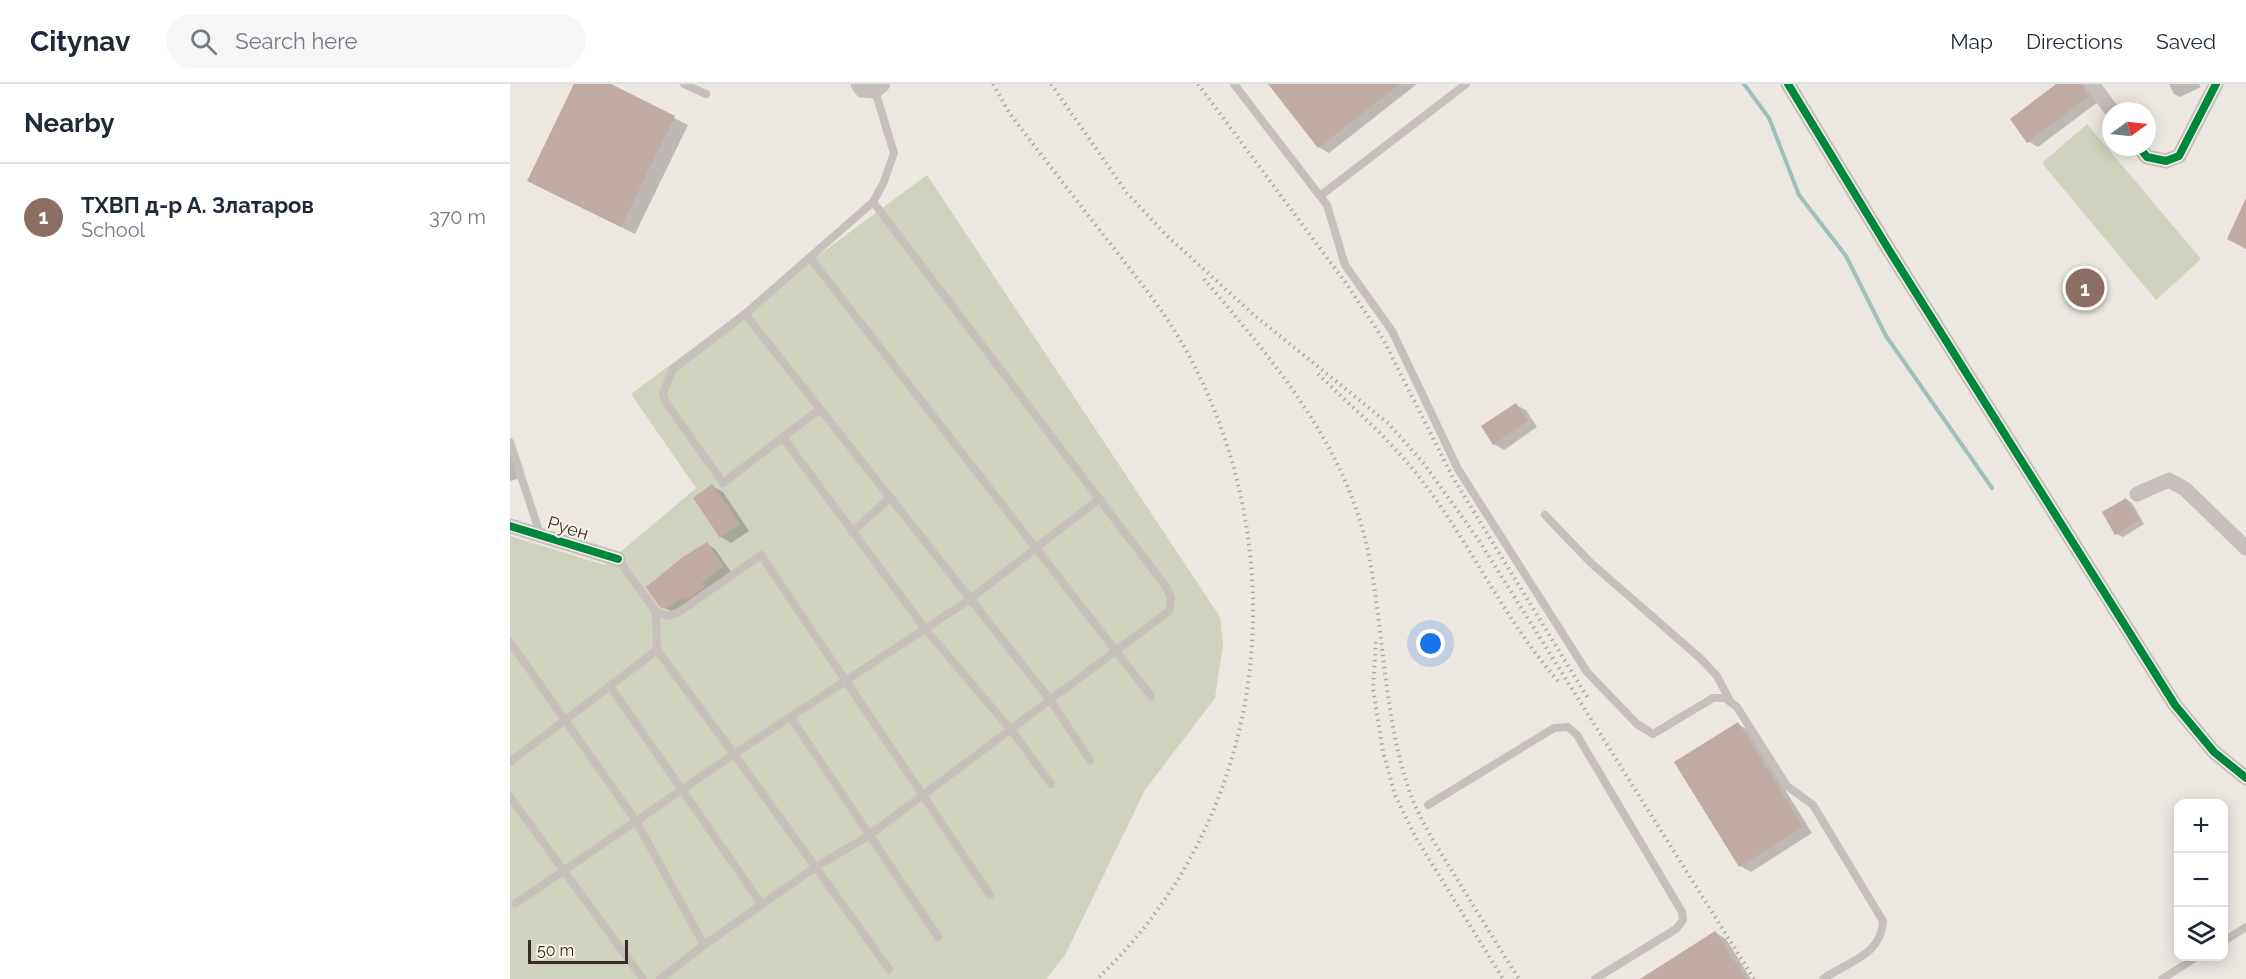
<!DOCTYPE html>
<meta charset="utf-8">
<style>
body{margin:0;font-family:Raleway,sans-serif;background:#f6f6f7;color:#1f2937}
.controls{position:absolute;right:18px;bottom:18px;display:grid;overflow:hidden;border-radius:12px;box-shadow:0 3px 15px #0003}
.controls button{width:54px;height:54px;display:grid;place-items:center;padding:0;border:0;border-bottom:2px solid #e0e1e3;background:#fff;color:#1f2937;font:30px sans-serif}
.compass{position:absolute;left:1592px;top:18px;width:54px;height:54px;border-radius:50%;background:#fff;box-shadow:0 3px 15px #0003;rotate:75deg}
.scale{position:absolute;left:18px;bottom:15px;width:100px;box-sizing:border-box;padding-left:6px;border:3px solid #372c29;border-top:0;font-size:16px;line-height:21px;white-space:nowrap;color:#372c29;-webkit-text-stroke:4px #f9f1ea;paint-order:stroke}
.you{position:absolute;left:921px;top:560px;width:21px;height:21px;margin:-15px;border:4px solid #fff;border-radius:50%;background:#1a73e8;box-shadow:0 0 0 9px #1a73e833}
.badge{display:grid;place-items:center;width:39px;height:39px;border-radius:50%;background:#1a73e8;color:#fff;font-size:20px;font-weight:700}
.pin{position:absolute;translate:-50% -50%;border:3px solid #fff;box-shadow:0 2px 6px #0006}
.list{margin:0;padding:0;list-style:none}
h2{display:flex;justify-content:space-between;align-items:center;height:78px;margin:0;padding:0 24px;font-size:26px}
h2 small{font-size:20px;font-weight:400;color:#747a83}
.list li{display:grid;grid-template-columns:39px 1fr auto;gap:18px;align-items:center;box-sizing:border-box;height:108px;padding:0 24px;border-top:2px solid #e0e1e3}
.list b{display:block;font-size:22px;white-space:nowrap}
.list p{margin:0;font-size:20px;white-space:nowrap;color:#747a83}
.list em{font-size:20px;font-style:normal;color:#747a83}
.icon{flex:none;width:33px;height:33px;fill:none;stroke:currentColor;stroke-width:2;stroke-linecap:round;stroke-linejoin:round}
.map{position:relative;flex:none;width:1736px;height:895px;overflow:hidden}
header{display:flex;align-items:center;gap:36px;box-sizing:border-box;height:84px;padding:0 30px;background:#fff;border-bottom:2px solid #e0e1e3}
header strong{font-size:28px}
nav{display:flex;gap:33px;margin-inline-start:auto;font-size:21px}
.search{width:420px;height:54px;background:#f6f6f7;display:flex;align-items:center;gap:15px;box-sizing:border-box;padding:0 21px;border-radius:33px;color:#747a83;font-size:22px}
main{display:flex}
aside{flex:1;background:#fff}
.map>svg:first-child{display:block}
.green{fill:#cfd2bc}
.shadow{fill:#0003}
.lines{fill:none;stroke-linecap:round;stroke-linejoin:round}
.stream{stroke:#9fbfbd;stroke-width:4}
.building{fill:#c0aaa4}
.service{stroke:#c6bfbb;stroke-width:8}
.minor{stroke:#c6bfbb;stroke-width:15}
.rail{stroke:#aea8a5;stroke-width:4;stroke-dasharray:1.5 4.5;stroke-linecap:butt}
.cycleway-casing{stroke:#f9f1ea;stroke-width:11}
.cycleway{stroke:#00873e;stroke-width:8}
.labels{text-anchor:middle;stroke-width:4.5;stroke-linejoin:round;paint-order:stroke}
.street-label{font-size:18px;fill:#372c29;stroke:#f9f1ea}
</style>
<header>
<strong>Citynav</strong>
<div class="search"><svg class="icon" aria-label="search" viewBox="0 0 24 24"><circle cx="10" cy="10" r="6"/><path d="M15 15l6 6"/></svg>Search here</div>
<nav><a>Map</a><a>Directions</a><a>Saved</a></nav>
</header>
<main>
<aside>
<h2>Nearby<small></small></h2>
<ul class="list">
<li><span class="badge" style="background:#8d6e63">1</span><div><b>ТХВП д-р А. Златаров</b><p>School</p></div><em>370 m</em></li>
</ul>
</aside>
<div class="map">
<svg width="1736" height="895" viewBox="0 0 1736 895">
<rect width="100%" height="100%" fill="#ede7e2"/>
<g class="green">
<polygon points="1577,40 1691,175 1646,216 1532,79"/>
<polygon points="417,91 710,533 713,560 705,614 635,706 555,871 536,895 0,895 0,452 95,481 186,404 121,310"/>
</g>
<g class="shadow">
<polygon points="66,0 97,0 178,41 125,150 32,104"/>
<polygon points="760,0 907,0 819,69 809,63"/>
<polygon points="1548,0 1574,0 1588,18 1528,63 1518,57"/>
<polygon points="1659,0 1689,0 1691,3 1670,13 1664,10"/>
<polygon points="1006,321 1016,326 1027,343 994,366 984,360"/>
<polygon points="0,368 8,395 0,397"/>
<polygon points="202,402 213,408 239,447 221,459 211,453"/>
<polygon points="1616,415 1622,419 1634,440 1613,453 1606,450"/>
<polygon points="197,460 205,465 221,488 165,529 151,522"/>
<polygon points="1228,640 1238,646 1302,749 1241,788 1230,782"/>
<polygon points="1206,849 1216,855 1241,895 1133,895"/>
</g>
<g class="lines">
<polyline class="stream" points="1234,0 1259,34 1289,111 1336,172 1376,252 1482,404"/>
</g>
<g class="building">
<polygon points="64,0 101,0 165,32 111,143 17,97"/>
<polygon points="758,0 890,0 808,64"/>
<polygon points="1546,0 1570,0 1579,12 1517,59 1500,35"/>
<polygon points="1736,114 1736,165 1717,155"/>
<polygon points="1006,319 1018,337 983,361 971,342"/>
<polygon points="202,400 230,440 210,454 183,414"/>
<polygon points="1616,414 1629,436 1605,451 1592,428"/>
<polygon points="197,458 214,483 192,499 195,503 176,516 173,513 156,525 150,523 136,503 173,473"/>
<polygon points="1228,638 1293,743 1229,783 1164,678"/>
<polygon points="1205,847 1236,895 1130,895"/>
</g>
<g class="lines">
<g class="service">
<polyline points="174,0 196,10"/>
<path d="M724,0L817,121L835,181L882,247L948,385L1077,588L1127,640L1143,650L1203,614H1215L1227,623L1277,702L1303,721L1373,837C1372,871 1337,878 1313,895"/>
<polyline points="810,112 956,0"/>
<polyline points="301,175 641,612"/>
<polyline points="235,230 541,617 580,676"/>
<polyline points="310,325 213,399 155,317 153,309 163,285 235,230 363,118 373,100 384,69 365,7"/>
<polyline points="274,355 416,546 502,647 541,700"/>
<polyline points="0,358 30,450"/>
<polyline points="1035,431 1081,479 1191,575 1207,592 1220,617"/>
<polyline points="342,448 381,413"/>
<polyline points="108,475 146,528 157,532 169,528 251,471 480,811"/>
<polyline points="0,558 126,737 194,861"/>
<polyline points="100,602 252,821"/>
<polyline points="281,634 428,853"/>
<polyline points="0,678 147,566 146,528"/>
<polyline points="0,713 133,895"/>
<polyline points="918,721 1044,644 1058,643 1067,651 1172,828 1173,836 1166,845 1085,895"/>
<polyline points="5,820 224,670 147,566"/>
<polyline points="1714,857 1736,843"/>
<polyline points="379,885 224,670 459,516 589,415"/>
<polyline points="150,895 194,861 304,784 358,752 659,527 661,514 657,504 363,118"/>
<polyline points="1652,895 1688,872"/>
</g>
<g class="minor">
<polyline points="348,0 352,6 365,7 373,0"/>
<polyline points="1278,0 1379,166 1665,621 1704,668 1736,694"/>
<polyline points="1582,0 1602,27"/>
<polyline points="1629,63 1637,73 1656,77 1669,72 1706,0"/>
<polyline points="1627,410 1659,396 1675,405 1736,464"/>
<polyline points="0,442 108,475"/>
</g>
<g class="rail">
<path d="M483,0L500,30C533,73 566,116 599,158C626,193 655,228 676,266C789,472 759,732 587,895"/>
<polyline points="541,0 617,109 655,150 744,231 879,340 914,380 968,455 1244,895"/>
<polyline points="688,0 838,202 873,255 942,392 1079,616"/>
<path d="M694,195C764,278 834,358 858,467C874,546 873,627 898,703C909,736 929,766 947,795C967,828 988,862 1009,895"/>
<path d="M808,290C844,325 883,358 913,398C962,462 995,537 1049,598"/>
<polyline points="866,558 863,605 873,668 885,711 906,754 993,895"/>
</g>
<defs>
<g id="cycleway">
<polyline points="1278,0 1379,166 1665,621 1704,668 1736,694"/>
<polyline points="1629,63 1637,73 1656,77 1669,72 1706,0"/>
<polyline points="0,442 108,475"/>
</g>
</defs>
<use href="#cycleway" class="cycleway-casing"/>
<use href="#cycleway" class="cycleway"/>
</g>
<g class="labels">
<g class="street-label">
<text transform="translate(58 444) rotate(17)" y="6">Руен</text>
</g>
</g>
</svg>
<div class="controls">
<button>+</button>
<button>−</button>
<button><svg class="icon" aria-label="layers" viewBox="0 0 24 24"><path d="M12 4l9 5-9 5-9-5zM3 14l9 5 9-5"/></svg></button>
</div>
<svg class="compass" viewBox="-18 -18 36 36"><path d="M0-13l5 13h-10z" fill="#e53935"/><path d="M0 13l5-13h-10z" fill="#747a83"/></svg>
<div class="scale">50 m</div>
<div class="you"></div>
<div class="pin badge" style="left:1575px;top:204px;background:#8d6e63">1</div>
</div>
</main>
